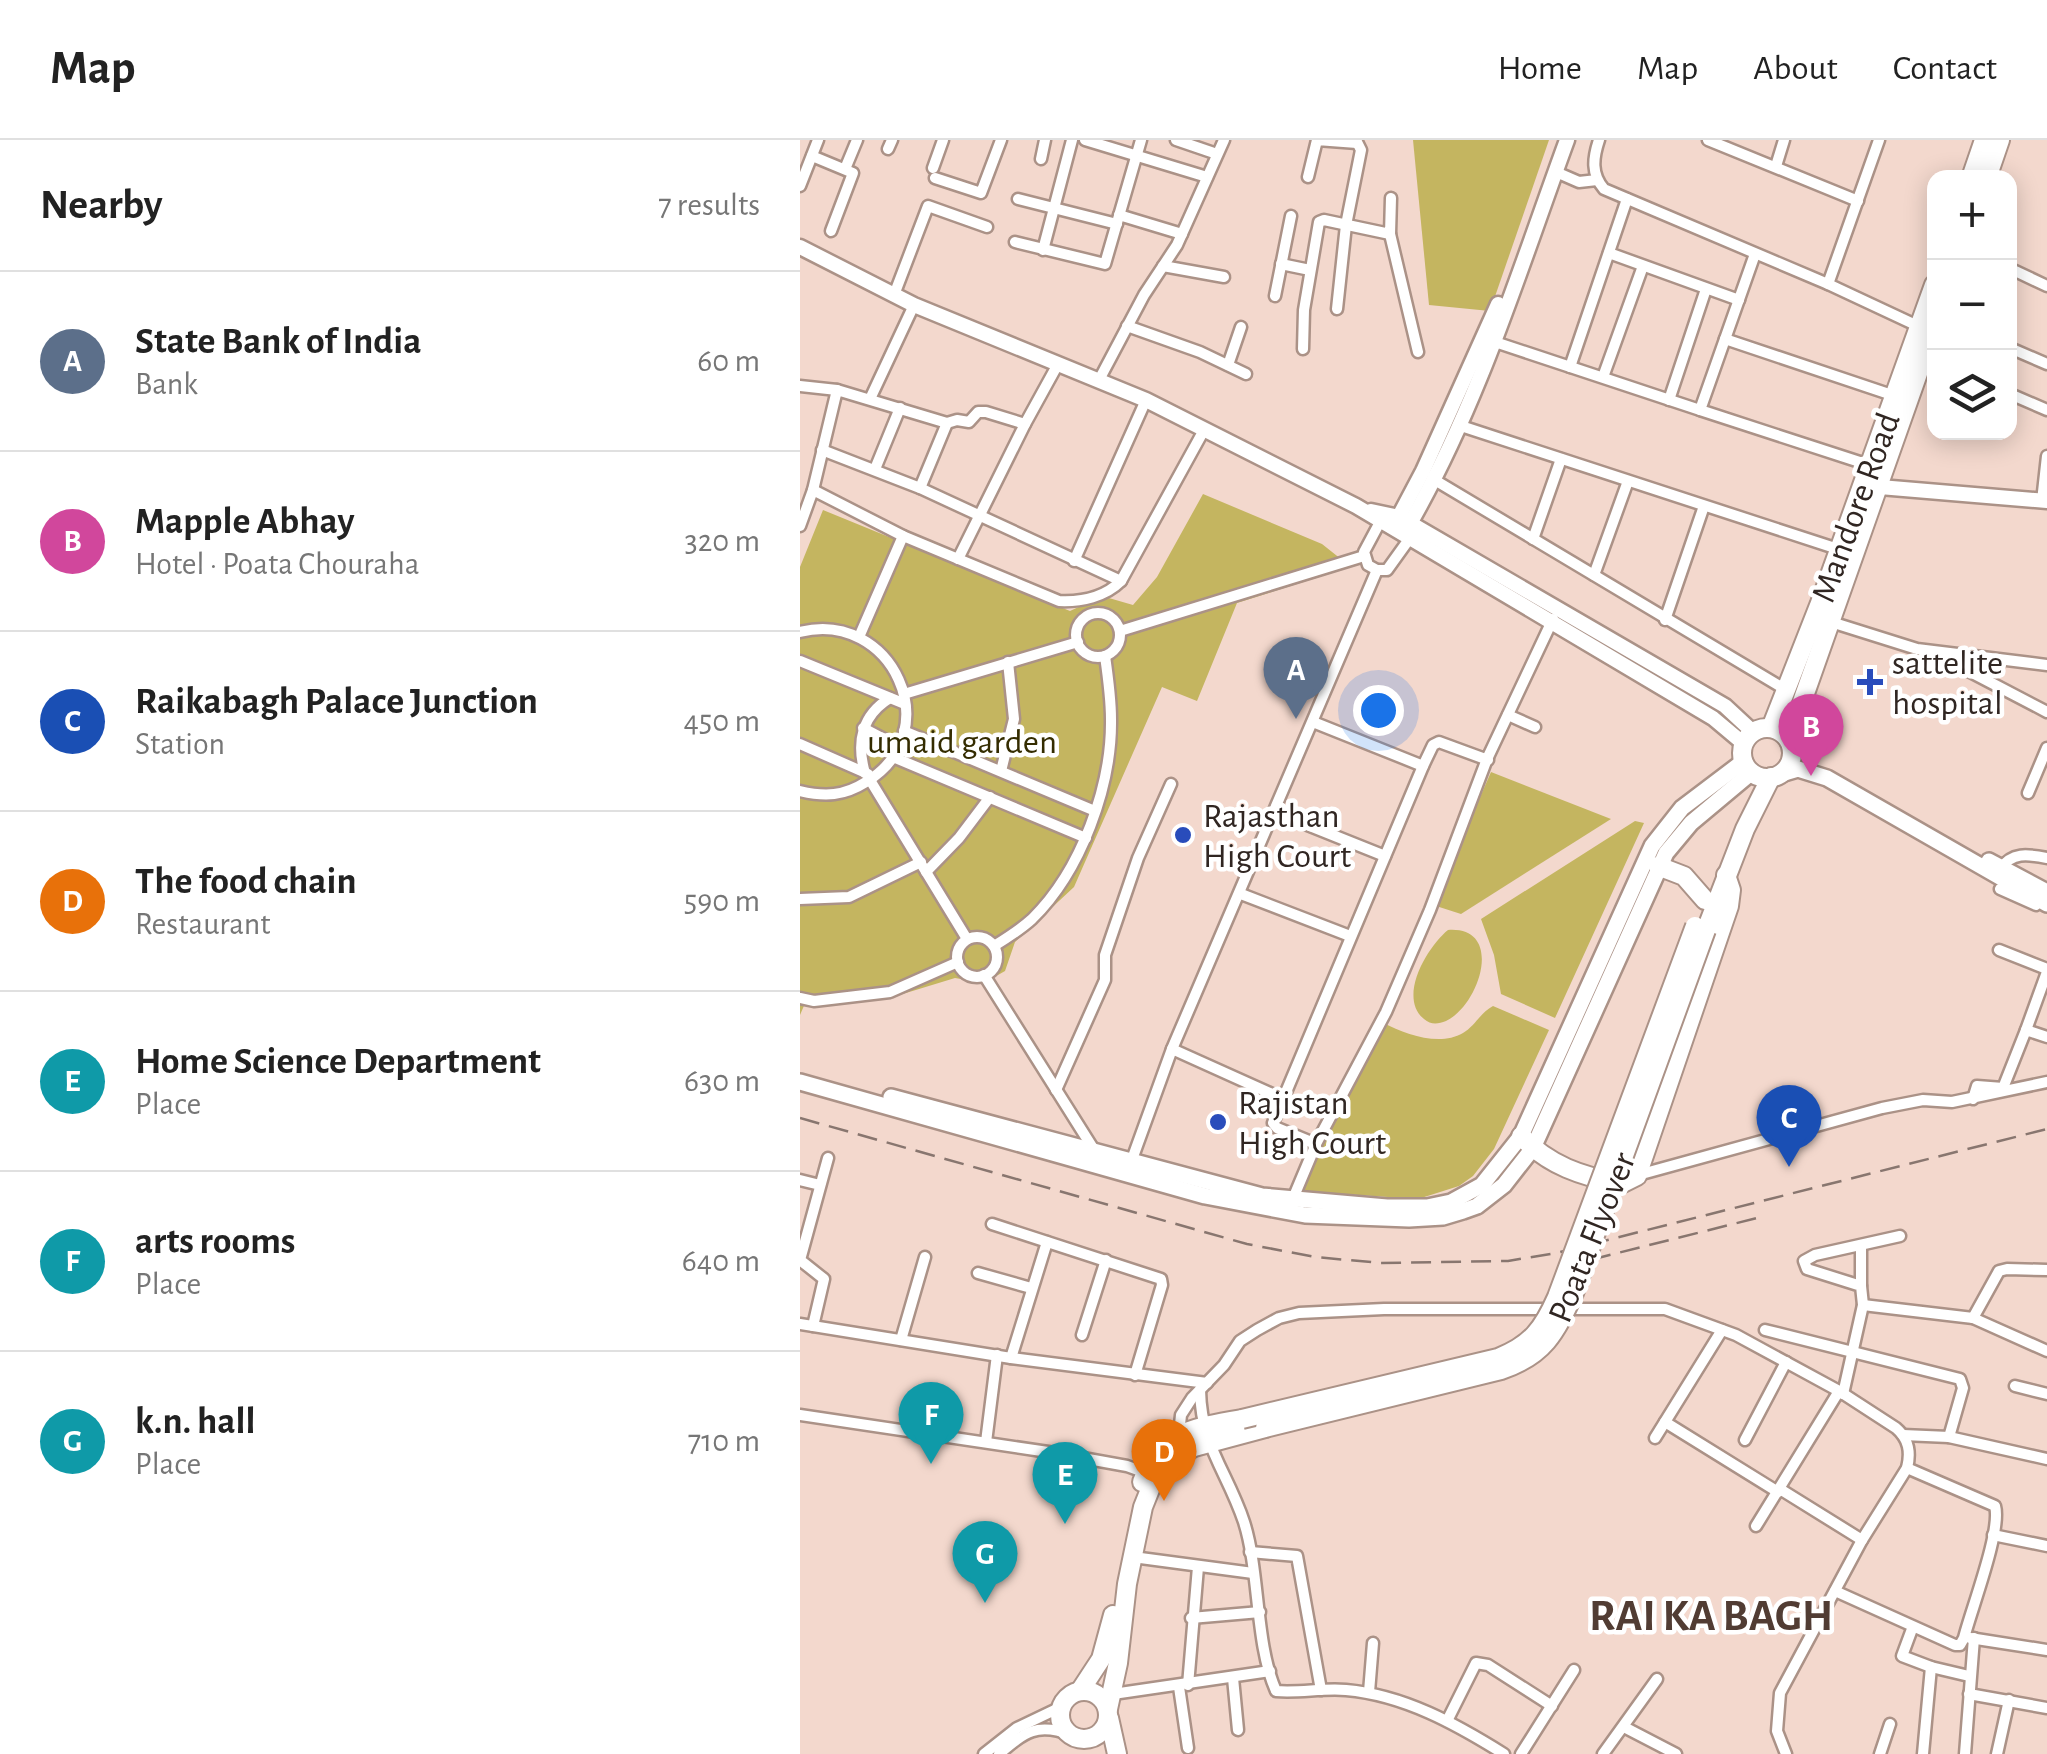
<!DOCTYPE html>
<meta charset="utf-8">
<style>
body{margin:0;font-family:"Alegreya Sans",sans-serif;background:#f2f2f2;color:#222}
.controls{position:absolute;right:30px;top:30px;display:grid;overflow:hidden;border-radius:20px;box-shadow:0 5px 25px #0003}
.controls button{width:90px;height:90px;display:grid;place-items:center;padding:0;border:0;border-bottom:2px solid #e0e0e0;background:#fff;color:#222;font:50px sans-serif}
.you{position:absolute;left:578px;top:570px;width:35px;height:35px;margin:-25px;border:8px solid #fff;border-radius:50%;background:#1a73e8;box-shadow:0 0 0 15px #1a73e833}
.badge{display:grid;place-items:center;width:65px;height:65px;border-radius:50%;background:#294cbb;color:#fff;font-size:32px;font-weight:700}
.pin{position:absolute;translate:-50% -82px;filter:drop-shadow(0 2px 5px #0008)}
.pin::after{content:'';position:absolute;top:52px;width:35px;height:30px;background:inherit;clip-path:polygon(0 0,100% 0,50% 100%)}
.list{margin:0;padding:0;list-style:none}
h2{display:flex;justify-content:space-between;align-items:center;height:130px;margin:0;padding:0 40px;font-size:42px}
h2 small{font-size:32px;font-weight:400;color:#767676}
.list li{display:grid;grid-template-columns:65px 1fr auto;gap:30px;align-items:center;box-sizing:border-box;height:180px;padding:0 40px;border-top:2px solid #e0e0e0}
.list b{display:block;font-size:38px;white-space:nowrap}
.list p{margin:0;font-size:32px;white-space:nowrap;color:#767676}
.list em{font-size:32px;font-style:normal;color:#767676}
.icon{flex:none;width:55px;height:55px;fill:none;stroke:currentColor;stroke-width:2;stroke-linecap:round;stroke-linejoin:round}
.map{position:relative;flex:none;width:1247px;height:1614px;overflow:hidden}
header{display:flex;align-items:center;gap:60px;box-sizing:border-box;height:140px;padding:0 50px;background:#fff;border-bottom:2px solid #e0e0e0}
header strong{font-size:48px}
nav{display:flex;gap:55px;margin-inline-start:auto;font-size:35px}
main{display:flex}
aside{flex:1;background:#fff}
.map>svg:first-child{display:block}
.green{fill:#c4b560}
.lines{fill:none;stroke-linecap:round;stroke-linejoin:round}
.street-casing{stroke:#ab9287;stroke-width:15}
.secondary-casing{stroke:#ab9287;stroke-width:19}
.primary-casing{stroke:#ab9287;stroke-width:20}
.highway-casing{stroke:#ab9287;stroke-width:22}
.street{stroke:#fff;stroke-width:10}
.secondary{stroke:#fff;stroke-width:14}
.primary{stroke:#fff;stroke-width:15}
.highway{stroke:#fff;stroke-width:18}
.rail{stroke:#88766f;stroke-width:2.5;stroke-dasharray:20 10;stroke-linecap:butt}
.highway-bridge-casing{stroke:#ab9287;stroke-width:22;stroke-linecap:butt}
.highway-bridge{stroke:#fff;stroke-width:18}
.poi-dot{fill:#294cbb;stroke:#fff;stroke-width:4}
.labels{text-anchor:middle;stroke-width:9;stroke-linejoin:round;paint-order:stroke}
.street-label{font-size:35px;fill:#302622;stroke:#fff}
.poi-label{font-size:35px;fill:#302622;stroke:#fff;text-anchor:start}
.park-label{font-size:35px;fill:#342c00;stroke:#fff}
.district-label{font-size:45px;font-weight:bold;fill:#513c33;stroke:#fff}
</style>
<header>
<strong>Map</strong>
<nav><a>Home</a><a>Map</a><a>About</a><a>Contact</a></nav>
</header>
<main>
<aside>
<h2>Nearby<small>7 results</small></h2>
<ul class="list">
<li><span class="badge" style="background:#5c6f8a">A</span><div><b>State Bank of India</b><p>Bank</p></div><em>60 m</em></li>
<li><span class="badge" style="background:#d1479c">B</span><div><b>Mapple Abhay</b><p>Hotel · Poata Chouraha</p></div><em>320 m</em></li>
<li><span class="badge" style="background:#1a4fb4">C</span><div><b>Raikabagh Palace Junction</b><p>Station</p></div><em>450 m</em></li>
<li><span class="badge" style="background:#e8710a">D</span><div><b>The food chain</b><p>Restaurant</p></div><em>590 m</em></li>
<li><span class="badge" style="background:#0f9aa8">E</span><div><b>Home Science Department</b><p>Place</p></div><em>630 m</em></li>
<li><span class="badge" style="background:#0f9aa8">F</span><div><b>arts rooms</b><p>Place</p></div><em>640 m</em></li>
<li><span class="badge" style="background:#0f9aa8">G</span><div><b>k.n. hall</b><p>Place</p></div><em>710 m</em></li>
</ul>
</aside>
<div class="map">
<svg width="1247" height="1614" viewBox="0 0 1247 1614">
<rect width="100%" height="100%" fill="#f3d8cd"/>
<g class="green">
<polygon points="613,0 749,0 690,171 629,165"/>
<polygon points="403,354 522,404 551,427 437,463 397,561 362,547 274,747 215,802 205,831 184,843 155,838 83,860 6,861 0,875 0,427 23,370 270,471 302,456 333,465 357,437"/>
<polygon points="691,632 811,679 661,774 633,765"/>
<polygon points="835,681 844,683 755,878 701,854 694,815 681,779"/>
<path d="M648,790C705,786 680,865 646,881C638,884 631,885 624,879C597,857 628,806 648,790Z"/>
<path d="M693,866L749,890L694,1009L673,1036L659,1046L618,1059L498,1051L583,883C606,894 639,907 663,893C675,886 681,872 693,866Z"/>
</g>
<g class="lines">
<defs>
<g id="street">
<polyline points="285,0 407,37"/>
<polyline points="376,0 417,14"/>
<path d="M799,0C793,18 791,34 804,49L1028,144"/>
<polyline points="908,0 1058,61"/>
<polyline points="1079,0 1028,144 1120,187"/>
<polyline points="88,9 92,0"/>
<polyline points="12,16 53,33 31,91"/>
<polyline points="241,19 245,0"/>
<polyline points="976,26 984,0"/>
<polyline points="133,28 143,0"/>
<polyline points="45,29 57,0"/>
<polyline points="756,32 779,42 797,40"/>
<polyline points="508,37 517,0 557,3"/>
<polyline points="135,38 181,53 201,0"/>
<polyline points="0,46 18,0"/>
<polyline points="218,59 317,84"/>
<polyline points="319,75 382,94"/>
<polyline points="590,94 618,212"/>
<polyline points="215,102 305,124 341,0"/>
<polyline points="243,110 272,0"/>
<polyline points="809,113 939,160"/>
<polyline points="955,114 900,270 1069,325"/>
<polyline points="481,124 510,130"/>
<polyline points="363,126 424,137"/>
<polyline points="1211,129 1247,146"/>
<polyline points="94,155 128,66 187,87"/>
<polyline points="475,156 491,76"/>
<polyline points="537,169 546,85 561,10 556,0"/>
<polyline points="327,186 400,212 446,234"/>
<polyline points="925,199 1095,256"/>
<polyline points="695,202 900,270"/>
<polyline points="1210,208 1247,224"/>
<polyline points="503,209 504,170 519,82 524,80 590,94 591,58"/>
<polyline points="428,225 441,187"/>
<polyline points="770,227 827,59"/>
<polyline points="803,237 843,126"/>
<polyline points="299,240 344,155 377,105 424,0"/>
<polyline points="0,246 37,250"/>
<polyline points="1210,254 1247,270"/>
<polyline points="70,259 114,165"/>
<polyline points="869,260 906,149"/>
<polyline points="658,285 1038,409"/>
<polyline points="22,310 120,348 321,441"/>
<polyline points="75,329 100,268"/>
<polyline points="633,339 988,551"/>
<polyline points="120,348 147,283"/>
<polyline points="13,350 37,250 147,283 157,280 169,282 178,272 186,272 225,284"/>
<polyline points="1242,361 1247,316"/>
<polyline points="580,382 564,412 568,425 577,430 587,430 610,398"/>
<path d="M0,386L13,350L103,396L259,461C281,462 305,457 321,441L404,290"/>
<polyline points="733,399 761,319"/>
<polyline points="158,419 225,284 258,224"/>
<polyline points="274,421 346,260"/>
<polyline points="794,435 828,341"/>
<circle cx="298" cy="495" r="22"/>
<polyline points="865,480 904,366"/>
<polyline points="1031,482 1117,509 1247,525"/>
<polyline points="320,491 564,416"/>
<path d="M0,492C92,469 149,592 66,642C44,656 25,657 0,651"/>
<polyline points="59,497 103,396"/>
<polyline points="1136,514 1247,572"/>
<polyline points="0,521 105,564"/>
<polyline points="104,554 278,502"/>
<polyline points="708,575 735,587"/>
<polyline points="513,582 623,626"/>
<polyline points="63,588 99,607"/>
<polyline points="104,591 295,671"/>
<polyline points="0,604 68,634"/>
<polyline points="93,617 286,698"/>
<polyline points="201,631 214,579 208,522"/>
<path d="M65,633C56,602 62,575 90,558"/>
<polyline points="70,640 167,799"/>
<polyline points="1228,653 1247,608"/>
<polyline points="475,672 585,716"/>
<path d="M1200,729C1212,712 1227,714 1247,718"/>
<polyline points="126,732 159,698 190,657"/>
<polyline points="1200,749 1236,765"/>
<polyline points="441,754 550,796"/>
<polyline points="0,759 49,757 121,722"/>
<circle cx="177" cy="817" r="20"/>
<path d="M194,806C207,798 221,789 232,779C281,731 312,646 311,579C311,558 308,537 305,516"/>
<polyline points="1199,810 1247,829"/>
<polyline points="184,835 296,1013"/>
<polyline points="0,858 14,861 90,852 158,822"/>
<polyline points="1226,890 1247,832"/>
<polyline points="372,909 481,958"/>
<polyline points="256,950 305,840 305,815 338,718 371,644"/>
<polyline points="1173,959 1177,946 1203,948 1226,890 1247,897"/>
<polyline points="516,1004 477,988 473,983 623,626 633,605 639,602 688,620"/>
<polyline points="330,1025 372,909 577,430"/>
<polyline points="838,1035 1082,968 1123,960 1152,962 1247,942"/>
<polyline points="0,1040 20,1045"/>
<polyline points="492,1061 516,1004 586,872 630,770 687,619 753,479"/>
<polyline points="192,1084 361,1139 362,1145 335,1235"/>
<polyline points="178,1133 231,1148"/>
<polyline points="1061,1146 1061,1107"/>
<polyline points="1063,1165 1173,1178 1247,1211"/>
<polyline points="1173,1178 1199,1131 1207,1129 1247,1130"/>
<polyline points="0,1184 211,1218 407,1243"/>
<polyline points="13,1186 24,1139 0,1120 28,1018"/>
<polyline points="965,1190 1160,1239 1163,1248 1149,1297"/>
<polyline points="282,1195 306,1120"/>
<polyline points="101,1200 125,1117"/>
<polyline points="211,1218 247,1102"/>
<polyline points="1215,1246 1247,1254"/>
<path d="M400,1250C401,1306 427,1331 444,1382C460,1432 455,1504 476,1551C499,1553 523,1548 546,1550C604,1555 656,1584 704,1614"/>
<polyline points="1043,1254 1063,1165 1061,1146 1007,1129 1004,1121 1015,1115 1100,1096"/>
<polyline points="0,1275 255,1313 327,1326 349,1334"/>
<polyline points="865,1282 978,1352"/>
<path d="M379,1294L381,1275L392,1258L424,1225L440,1201L457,1190L479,1178L499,1173L584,1169H865L936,1195L1039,1251L1096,1288C1109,1299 1111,1312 1107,1328L1062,1400L980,1553L977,1591L986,1614"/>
<polyline points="1103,1295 1149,1297 1247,1319"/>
<polyline points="855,1298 922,1190"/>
<polyline points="945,1300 986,1222"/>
<polyline points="186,1302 197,1215"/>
<polyline points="980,1349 1062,1400"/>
<polyline points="956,1386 1039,1251"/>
<polyline points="1193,1395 1247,1406"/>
<polyline points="450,1412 497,1416 521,1550"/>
<polyline points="333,1417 453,1433"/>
<path d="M1035,1451L1155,1505H1160L1164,1498C1171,1470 1202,1390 1195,1366L1107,1328"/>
<polyline points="391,1478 460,1472"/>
<polyline points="1112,1489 1102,1516 1131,1527 1169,1536"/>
<polyline points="1170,1498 1247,1510"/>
<polyline points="433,1538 438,1590"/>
<polyline points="388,1545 398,1427"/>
<polyline points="379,1547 388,1608"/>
<polyline points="569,1552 573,1503"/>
<polyline points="313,1554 470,1531"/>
<polyline points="1169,1554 1247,1568"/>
<polyline points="648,1579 676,1523 688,1525 752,1566"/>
<polyline points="824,1587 876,1614"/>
<polyline points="184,1614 217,1588 261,1567"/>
<path d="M199,1614C225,1592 237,1582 271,1595"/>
<polyline points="721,1614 774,1530"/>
<polyline points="803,1614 857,1539"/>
<polyline points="1080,1614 1090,1584"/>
<polyline points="1123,1614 1131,1527"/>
<polyline points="1165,1614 1174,1498"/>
<polyline points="1197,1614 1209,1560"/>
</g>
<g id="secondary">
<polyline points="0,107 114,165 346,260 556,366 913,578 944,604"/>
<polyline points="1068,346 1247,361"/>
<polyline points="571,371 599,377 610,383 925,566 953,592"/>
<polyline points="595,384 623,331 698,164"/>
<path d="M608,387C678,266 719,131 767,0"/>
</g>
<g id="primary">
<polyline points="981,634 998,629 1027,638 1247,764"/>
<polyline points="1189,721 1247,752"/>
<polyline points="0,942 405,1056 505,1075 609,1079 643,1077 663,1071 677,1066 704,1045 733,1008 866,713 891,683 952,632"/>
<polyline points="91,957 462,1056 587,1067 627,1067 651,1062 682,1045 721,996 852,706 882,668 944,621"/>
</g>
<g id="highway">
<polyline points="1171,38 1184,0"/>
<polyline points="1187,38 1200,0"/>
<polyline points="971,588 1020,463 1134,145"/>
<circle cx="967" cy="613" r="25"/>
<polyline points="992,608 997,576 1134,188"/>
<polyline points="858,726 884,736 905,760"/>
<polyline points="906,790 945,689 971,637"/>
<path d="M721,996C749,1026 782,1036 821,1044L837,1036L929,766L931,750L926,735"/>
<path d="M342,1342C361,1290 394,1288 442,1279"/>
<polyline points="280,1551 301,1519 313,1475"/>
<circle cx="284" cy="1575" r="24"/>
<polyline points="308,1569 318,1523 327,1444 343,1367 355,1337 370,1321 394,1307 465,1288"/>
<polyline points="309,1578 317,1614"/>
</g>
</defs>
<use href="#street" class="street-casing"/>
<use href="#secondary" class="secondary-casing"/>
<use href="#primary" class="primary-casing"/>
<use href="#highway" class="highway-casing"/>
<use href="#street" class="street"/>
<use href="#secondary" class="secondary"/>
<use href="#primary" class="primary"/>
<use href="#highway" class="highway"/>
<g class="rail">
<polyline points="0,978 447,1104 515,1117 581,1123 708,1121 756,1113 1247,989"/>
<polyline points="762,1127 961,1077"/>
</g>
<defs>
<g id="highway-bridge">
<path d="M442,1279L698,1218C731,1205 743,1189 757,1157L895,786"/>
<path d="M465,1288L701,1230C745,1215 755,1193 774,1153L906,790"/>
</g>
</defs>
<use href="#highway-bridge" class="highway-bridge-casing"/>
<use href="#highway-bridge" class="highway-bridge"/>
</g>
<g class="poi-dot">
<path d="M1065 527h10v10h10v10h-10v10h-10v-10h-10v-10h10z"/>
<circle cx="383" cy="695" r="10"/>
<circle cx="418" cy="982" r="10"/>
</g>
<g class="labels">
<g class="street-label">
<text transform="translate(1055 367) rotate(-70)" y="12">Mandore Road</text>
<text transform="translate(791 1097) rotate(-68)" y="12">Poata Flyover</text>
</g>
<g class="poi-label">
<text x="1092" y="534">sattelite<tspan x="1092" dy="40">hospital</tspan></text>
<text x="403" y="687">Rajasthan<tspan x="403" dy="40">High Court</tspan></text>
<text x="438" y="974">Rajistan<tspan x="438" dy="40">High Court</tspan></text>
</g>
<g class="park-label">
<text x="162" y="613">umaid garden</text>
</g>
<g class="district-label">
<text x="911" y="1490">RAI KA BAGH</text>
</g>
</g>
</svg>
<div class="controls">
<button>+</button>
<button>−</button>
<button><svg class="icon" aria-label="layers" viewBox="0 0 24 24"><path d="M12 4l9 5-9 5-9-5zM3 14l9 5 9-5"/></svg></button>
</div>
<div class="you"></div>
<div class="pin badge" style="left:496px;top:579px;background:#5c6f8a">A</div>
<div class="pin badge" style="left:1011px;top:636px;background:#d1479c">B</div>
<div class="pin badge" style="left:989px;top:1027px;background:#1a4fb4">C</div>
<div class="pin badge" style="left:364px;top:1361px;background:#e8710a">D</div>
<div class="pin badge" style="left:265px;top:1384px;background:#0f9aa8">E</div>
<div class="pin badge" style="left:131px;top:1324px;background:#0f9aa8">F</div>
<div class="pin badge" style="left:185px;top:1463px;background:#0f9aa8">G</div>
</div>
</main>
